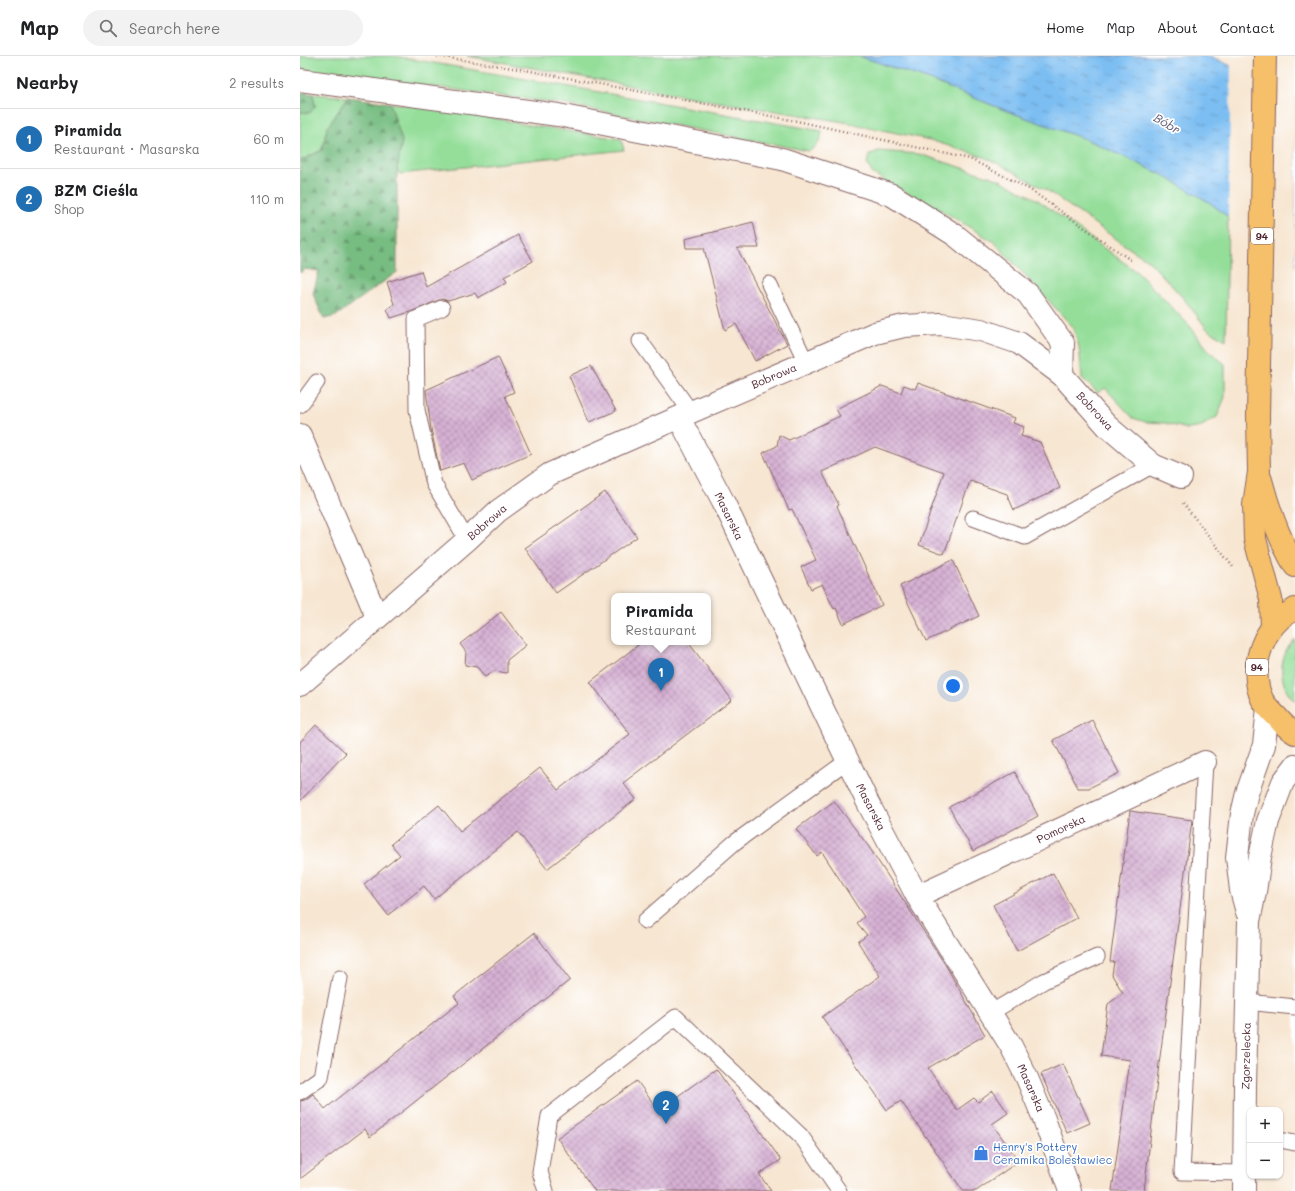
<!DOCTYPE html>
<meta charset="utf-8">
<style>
body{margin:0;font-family:Mali,sans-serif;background:#f2f2f2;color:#202124}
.controls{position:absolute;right:12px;bottom:12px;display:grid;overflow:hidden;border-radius:8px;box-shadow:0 1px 3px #0004}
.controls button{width:36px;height:36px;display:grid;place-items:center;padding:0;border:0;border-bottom:1px solid #e0e0e0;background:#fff;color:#202124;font:20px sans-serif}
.you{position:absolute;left:653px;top:630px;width:14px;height:14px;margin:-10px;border:3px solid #fff;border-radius:50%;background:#1a73e8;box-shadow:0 0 0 6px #1a73e833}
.badge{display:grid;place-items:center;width:26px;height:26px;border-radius:50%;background:#1f6fb2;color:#fff;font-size:13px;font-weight:700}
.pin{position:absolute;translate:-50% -33px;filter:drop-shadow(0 1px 2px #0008)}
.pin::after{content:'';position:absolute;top:21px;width:14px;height:12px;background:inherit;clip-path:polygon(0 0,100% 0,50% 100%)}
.popup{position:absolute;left:311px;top:537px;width:100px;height:52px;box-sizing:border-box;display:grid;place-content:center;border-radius:8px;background:#fff;filter:drop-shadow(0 1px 3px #0005);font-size:13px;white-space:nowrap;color:#757577}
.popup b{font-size:15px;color:#202124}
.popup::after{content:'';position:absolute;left:50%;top:100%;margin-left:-8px;border:8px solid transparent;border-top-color:#fff}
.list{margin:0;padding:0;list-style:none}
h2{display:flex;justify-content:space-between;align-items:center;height:52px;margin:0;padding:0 16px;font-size:17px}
h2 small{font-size:13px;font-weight:400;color:#757577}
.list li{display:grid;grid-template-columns:26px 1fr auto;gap:12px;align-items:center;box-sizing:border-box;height:60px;padding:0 16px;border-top:1px solid #e0e0e0}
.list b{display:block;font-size:15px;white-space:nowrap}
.list p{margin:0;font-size:13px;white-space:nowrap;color:#757577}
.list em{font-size:13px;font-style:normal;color:#757577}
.icon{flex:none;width:22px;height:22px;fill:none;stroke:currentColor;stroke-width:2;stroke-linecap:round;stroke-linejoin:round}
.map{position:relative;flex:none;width:995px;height:1135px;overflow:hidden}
header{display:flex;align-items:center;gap:24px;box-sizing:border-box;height:56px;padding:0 20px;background:#fff;border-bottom:1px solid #e0e0e0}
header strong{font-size:19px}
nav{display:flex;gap:22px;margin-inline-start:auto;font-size:14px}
.search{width:280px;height:36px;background:#f2f2f2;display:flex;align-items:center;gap:10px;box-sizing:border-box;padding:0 14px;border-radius:22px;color:#757577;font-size:15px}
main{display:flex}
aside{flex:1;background:#fff}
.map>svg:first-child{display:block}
.green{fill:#94de9a;stroke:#6f7e62}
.forest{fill:url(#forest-firs);stroke:#606e56}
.water{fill:url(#water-ripples);stroke:#636e8e}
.pier{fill:#f7e6d1}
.building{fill:url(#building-cross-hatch)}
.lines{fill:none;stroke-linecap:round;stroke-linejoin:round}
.service-casing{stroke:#876565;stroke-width:17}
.minor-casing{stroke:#876565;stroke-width:24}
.tertiary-casing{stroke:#876565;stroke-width:24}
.primary-casing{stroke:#876565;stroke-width:24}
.path{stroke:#876565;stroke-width:2.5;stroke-dasharray:1 3;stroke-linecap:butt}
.service{stroke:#fff;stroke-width:15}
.minor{stroke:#fff;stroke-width:22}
.tertiary{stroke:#fff;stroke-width:22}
.primary{stroke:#f6c06b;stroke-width:22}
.labels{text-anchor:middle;stroke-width:3.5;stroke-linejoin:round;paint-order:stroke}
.shield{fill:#fff;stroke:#80626b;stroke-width:1}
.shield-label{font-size:10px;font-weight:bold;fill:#4a1f2b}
.street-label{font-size:11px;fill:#4a1f2b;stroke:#fff}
.shop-label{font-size:11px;fill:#366cbe;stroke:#fff;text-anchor:start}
.water-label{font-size:12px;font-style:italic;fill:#5c5771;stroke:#fff}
</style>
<header>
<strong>Map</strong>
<div class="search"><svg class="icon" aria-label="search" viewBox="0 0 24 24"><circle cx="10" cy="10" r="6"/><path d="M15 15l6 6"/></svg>Search here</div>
<nav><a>Home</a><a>Map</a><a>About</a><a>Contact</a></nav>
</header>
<main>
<aside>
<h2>Nearby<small>2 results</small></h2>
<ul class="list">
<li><span class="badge">1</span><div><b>Piramida</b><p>Restaurant · Masarska</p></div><em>60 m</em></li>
<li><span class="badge">2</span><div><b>BZM Cieśla</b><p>Shop</p></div><em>110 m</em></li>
</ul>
</aside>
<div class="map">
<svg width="995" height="1135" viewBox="0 0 995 1135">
<defs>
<pattern id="forest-firs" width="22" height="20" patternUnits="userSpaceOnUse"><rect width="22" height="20" fill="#77bd82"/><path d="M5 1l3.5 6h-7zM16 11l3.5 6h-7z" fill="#64996b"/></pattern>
<pattern id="water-ripples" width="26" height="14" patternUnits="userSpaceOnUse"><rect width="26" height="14" fill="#7cbef2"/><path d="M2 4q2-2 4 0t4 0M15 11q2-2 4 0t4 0" fill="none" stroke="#689ac4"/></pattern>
<pattern id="building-cross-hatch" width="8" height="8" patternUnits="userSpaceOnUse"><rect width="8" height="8" fill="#d6b1d4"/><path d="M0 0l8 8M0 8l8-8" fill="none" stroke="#b08fac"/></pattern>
</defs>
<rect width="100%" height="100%" fill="#fff"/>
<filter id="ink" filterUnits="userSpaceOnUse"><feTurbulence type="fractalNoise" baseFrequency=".025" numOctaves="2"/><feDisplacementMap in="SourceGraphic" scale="8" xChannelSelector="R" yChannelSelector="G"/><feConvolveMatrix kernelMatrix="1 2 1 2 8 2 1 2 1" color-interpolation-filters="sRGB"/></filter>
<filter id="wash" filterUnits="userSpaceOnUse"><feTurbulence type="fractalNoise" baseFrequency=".012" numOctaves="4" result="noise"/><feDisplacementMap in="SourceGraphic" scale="16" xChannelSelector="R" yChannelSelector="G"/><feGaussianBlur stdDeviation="0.9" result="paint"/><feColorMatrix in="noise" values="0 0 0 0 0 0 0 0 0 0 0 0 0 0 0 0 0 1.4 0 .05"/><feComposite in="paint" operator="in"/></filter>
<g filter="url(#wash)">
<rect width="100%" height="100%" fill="#f7e6d1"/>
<g class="green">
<path d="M0,0H94L522,75C521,85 518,90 509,95L263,48L0,13Z"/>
<polygon points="167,0 559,0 630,24 707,55 788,84 861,118 909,146 928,161 926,284 908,274 884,243 849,205 829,192 748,135 705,111 684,101 630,84 544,66 413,45"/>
<polygon points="13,38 48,41 27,72 22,94 0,105 0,56 10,57 15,50"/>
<polygon points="90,47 166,56 222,68 321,83 324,94 100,118 97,113 102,85"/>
<polygon points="578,95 619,98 698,123 738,144 837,216 889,269 909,295 925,308 925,341 917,361 898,372 887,373 865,367 845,366 833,362 805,332 798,337 782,322 779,291 773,271 694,186 646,157 592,129 572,117 567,108 569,99"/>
<path d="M995,583V645C977,628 978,600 995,583Z"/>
</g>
<g class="forest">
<polygon points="0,36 13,38 15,50 10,57 0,56"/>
<polygon points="48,41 90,47 102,85 97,113 97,216 36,260 24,263 13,238 19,215 5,213 0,217 0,105 22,94 27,72"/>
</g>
<polygon class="water" points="559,0 910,0 995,40 995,212 909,146 861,118 788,84 707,55 630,24"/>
<polygon class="pier" points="931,8 995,37 995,214 928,163"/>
<g id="blocks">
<g class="building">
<polygon points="453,166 459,192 437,192 487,288 455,305 436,268 425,274 404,192 386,192 385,183"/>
<polygon points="218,179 233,205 204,221 207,226 178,242 175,237 148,245 143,243 139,244 110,256 91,262 87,253 94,248 87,226 121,215 126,231"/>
<polygon points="198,301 214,336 205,340 231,398 172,424 164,407 140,415 131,373 126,334"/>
<polygon points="291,310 316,355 289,366 269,320"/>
<polygon points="618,327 715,362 713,367 724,371 721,380 740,386 760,432 714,454 707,438 670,425 644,498 619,489 644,416 575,391 522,416 539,449 537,450 582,549 543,568 536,552 534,553 522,528 511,533 501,511 516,504 492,453 489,454 463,397 477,390 479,379 489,384 540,360 536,353 582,330 601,337 604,329 615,333"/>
<polygon points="305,436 337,481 256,537 225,492"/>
<polygon points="653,504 679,560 626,585 600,530"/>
<polygon points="201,556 226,589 207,604 207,617 194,615 185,621 177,611 165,609 166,596 160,588"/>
<polygon points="342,586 388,586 432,644 323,727 336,743 247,813 218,776 134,843 124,830 88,859 64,828 100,799 91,788 139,749 160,775 240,712 258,734 330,678 290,626"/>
<polygon points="792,664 819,717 789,732 778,732 753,684"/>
<polygon points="16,669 46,697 0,745 0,686"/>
<polygon points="715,716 738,760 673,795 649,751"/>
<polygon points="534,745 569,791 646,910 685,979 628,1012 657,1054 674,1042 678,1046 693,1035 708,1057 692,1068 719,1105 676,1135 663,1135 601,1045 587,1054 522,961 580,920 558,886 567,879 557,867 564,861 522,796 517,800 496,773"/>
<polygon points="830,755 892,764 859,1008 844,1135 812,1135 830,1004 801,1000 808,948 823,937 812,919 814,906 810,906"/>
<polygon points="753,817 777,862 717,895 693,849"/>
<polygon points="234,877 270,924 70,1081 65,1073 0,1123 0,1045 5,1044 13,1038 25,1053 159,947 154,940"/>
<polygon points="763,1008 790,1067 767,1077 741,1018"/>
<polygon points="416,1013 481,1104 459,1118 471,1135 295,1135 257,1082 337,1025 358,1054"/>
</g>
</g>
</g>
<g filter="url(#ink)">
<use href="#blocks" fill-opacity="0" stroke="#876565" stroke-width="1"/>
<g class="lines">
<defs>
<g id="service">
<polyline points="469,228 506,306"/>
<polyline points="142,252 116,263 117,354 134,428 167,484"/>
<polyline points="340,285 391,356"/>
<polyline points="0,349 17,326"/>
<polyline points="673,462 725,481 853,409"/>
<polyline points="905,706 882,1116 945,1117"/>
<polyline points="345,865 434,787 547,705"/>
<polyline points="947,946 995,951"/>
<polyline points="690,957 744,925 797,901"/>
<polyline points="0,1036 21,1021 40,922"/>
<polyline points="980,1084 995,1087"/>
<polyline points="246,1135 240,1116 249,1060 376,961 501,1080 539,1135"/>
</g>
<g id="minor">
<polyline points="0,24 258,59 482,103 592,139 655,179 728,238 763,287 762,319"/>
<polyline points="379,362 423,445 568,747 617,840 711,990 727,1022 744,1063 770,1135"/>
<polyline points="0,379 77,561"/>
<polyline points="0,629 167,484 198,455 250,418 391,356 575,277 604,270 641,268 681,274 719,287 762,319 807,370 853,409 881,421"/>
<polyline points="617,840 905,706"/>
</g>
<g id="tertiary">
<polyline points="947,856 941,834 937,801 940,776 942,758 947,737 964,689 968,652"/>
<polyline points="944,1135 945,1030 949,865 955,836 960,801 968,765 983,726 995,710"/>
</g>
<g id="primary">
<polyline points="965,0 958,360 959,416 954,449 955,483 971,543 972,571"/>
<path d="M961,424C969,454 979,483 995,510"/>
<path d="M995,553C991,556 986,558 982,561C959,581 949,617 963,645C967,651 972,656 977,661C982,667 988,673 995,677"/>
</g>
</defs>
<use href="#service" class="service-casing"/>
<use href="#minor" class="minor-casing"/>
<use href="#tertiary" class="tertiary-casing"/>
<use href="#primary" class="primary-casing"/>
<g class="path">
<polyline points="137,0 225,14 497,65 670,103 729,133 832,205"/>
<polyline points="883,447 933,511"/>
</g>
<use href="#service" class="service"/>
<use href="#minor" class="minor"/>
<use href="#tertiary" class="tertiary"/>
<use href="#primary" class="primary"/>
</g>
</g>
<defs>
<symbol id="shop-bare" viewBox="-9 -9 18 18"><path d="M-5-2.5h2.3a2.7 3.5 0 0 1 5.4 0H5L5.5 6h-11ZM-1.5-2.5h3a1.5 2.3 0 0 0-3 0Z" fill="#3f7fe0" stroke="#fff" stroke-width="2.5" paint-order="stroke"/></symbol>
</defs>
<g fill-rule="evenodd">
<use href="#shop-bare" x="670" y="1086" width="22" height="22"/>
</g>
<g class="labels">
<g class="shield">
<rect x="951" y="172" width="22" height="16" rx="3"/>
<rect x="946" y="603" width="22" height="16" rx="3"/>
</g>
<g class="shield-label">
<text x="962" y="184">94</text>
<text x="957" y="615">94</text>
</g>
<g class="street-label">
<text transform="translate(474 320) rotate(-23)" y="4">Bobrowa</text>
<text transform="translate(795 355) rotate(47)" y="4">Bobrowa</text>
<text transform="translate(429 460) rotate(64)" y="4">Masarska</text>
<text transform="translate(187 466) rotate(-41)" y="4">Bobrowa</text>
<text transform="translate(571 751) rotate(63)" y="4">Masarska</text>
<text transform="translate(761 773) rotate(-25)" y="4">Pomorska</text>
<text transform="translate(946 1000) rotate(-89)" y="4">Zgorzelecka</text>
<text transform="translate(731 1032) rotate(66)" y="4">Masarska</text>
</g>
<g class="shop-label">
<text x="693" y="1095">Henry's Pottery<tspan x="693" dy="13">Ceramika Bolesławiec</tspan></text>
</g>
<g class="water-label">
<text transform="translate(867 68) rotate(31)" y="4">Bóbr</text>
</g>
</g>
</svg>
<div class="controls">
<button>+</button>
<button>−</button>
</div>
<div class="you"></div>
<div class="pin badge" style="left:361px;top:635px">1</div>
<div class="popup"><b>Piramida</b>Restaurant</div>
<div class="pin badge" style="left:366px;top:1068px">2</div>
</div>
</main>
